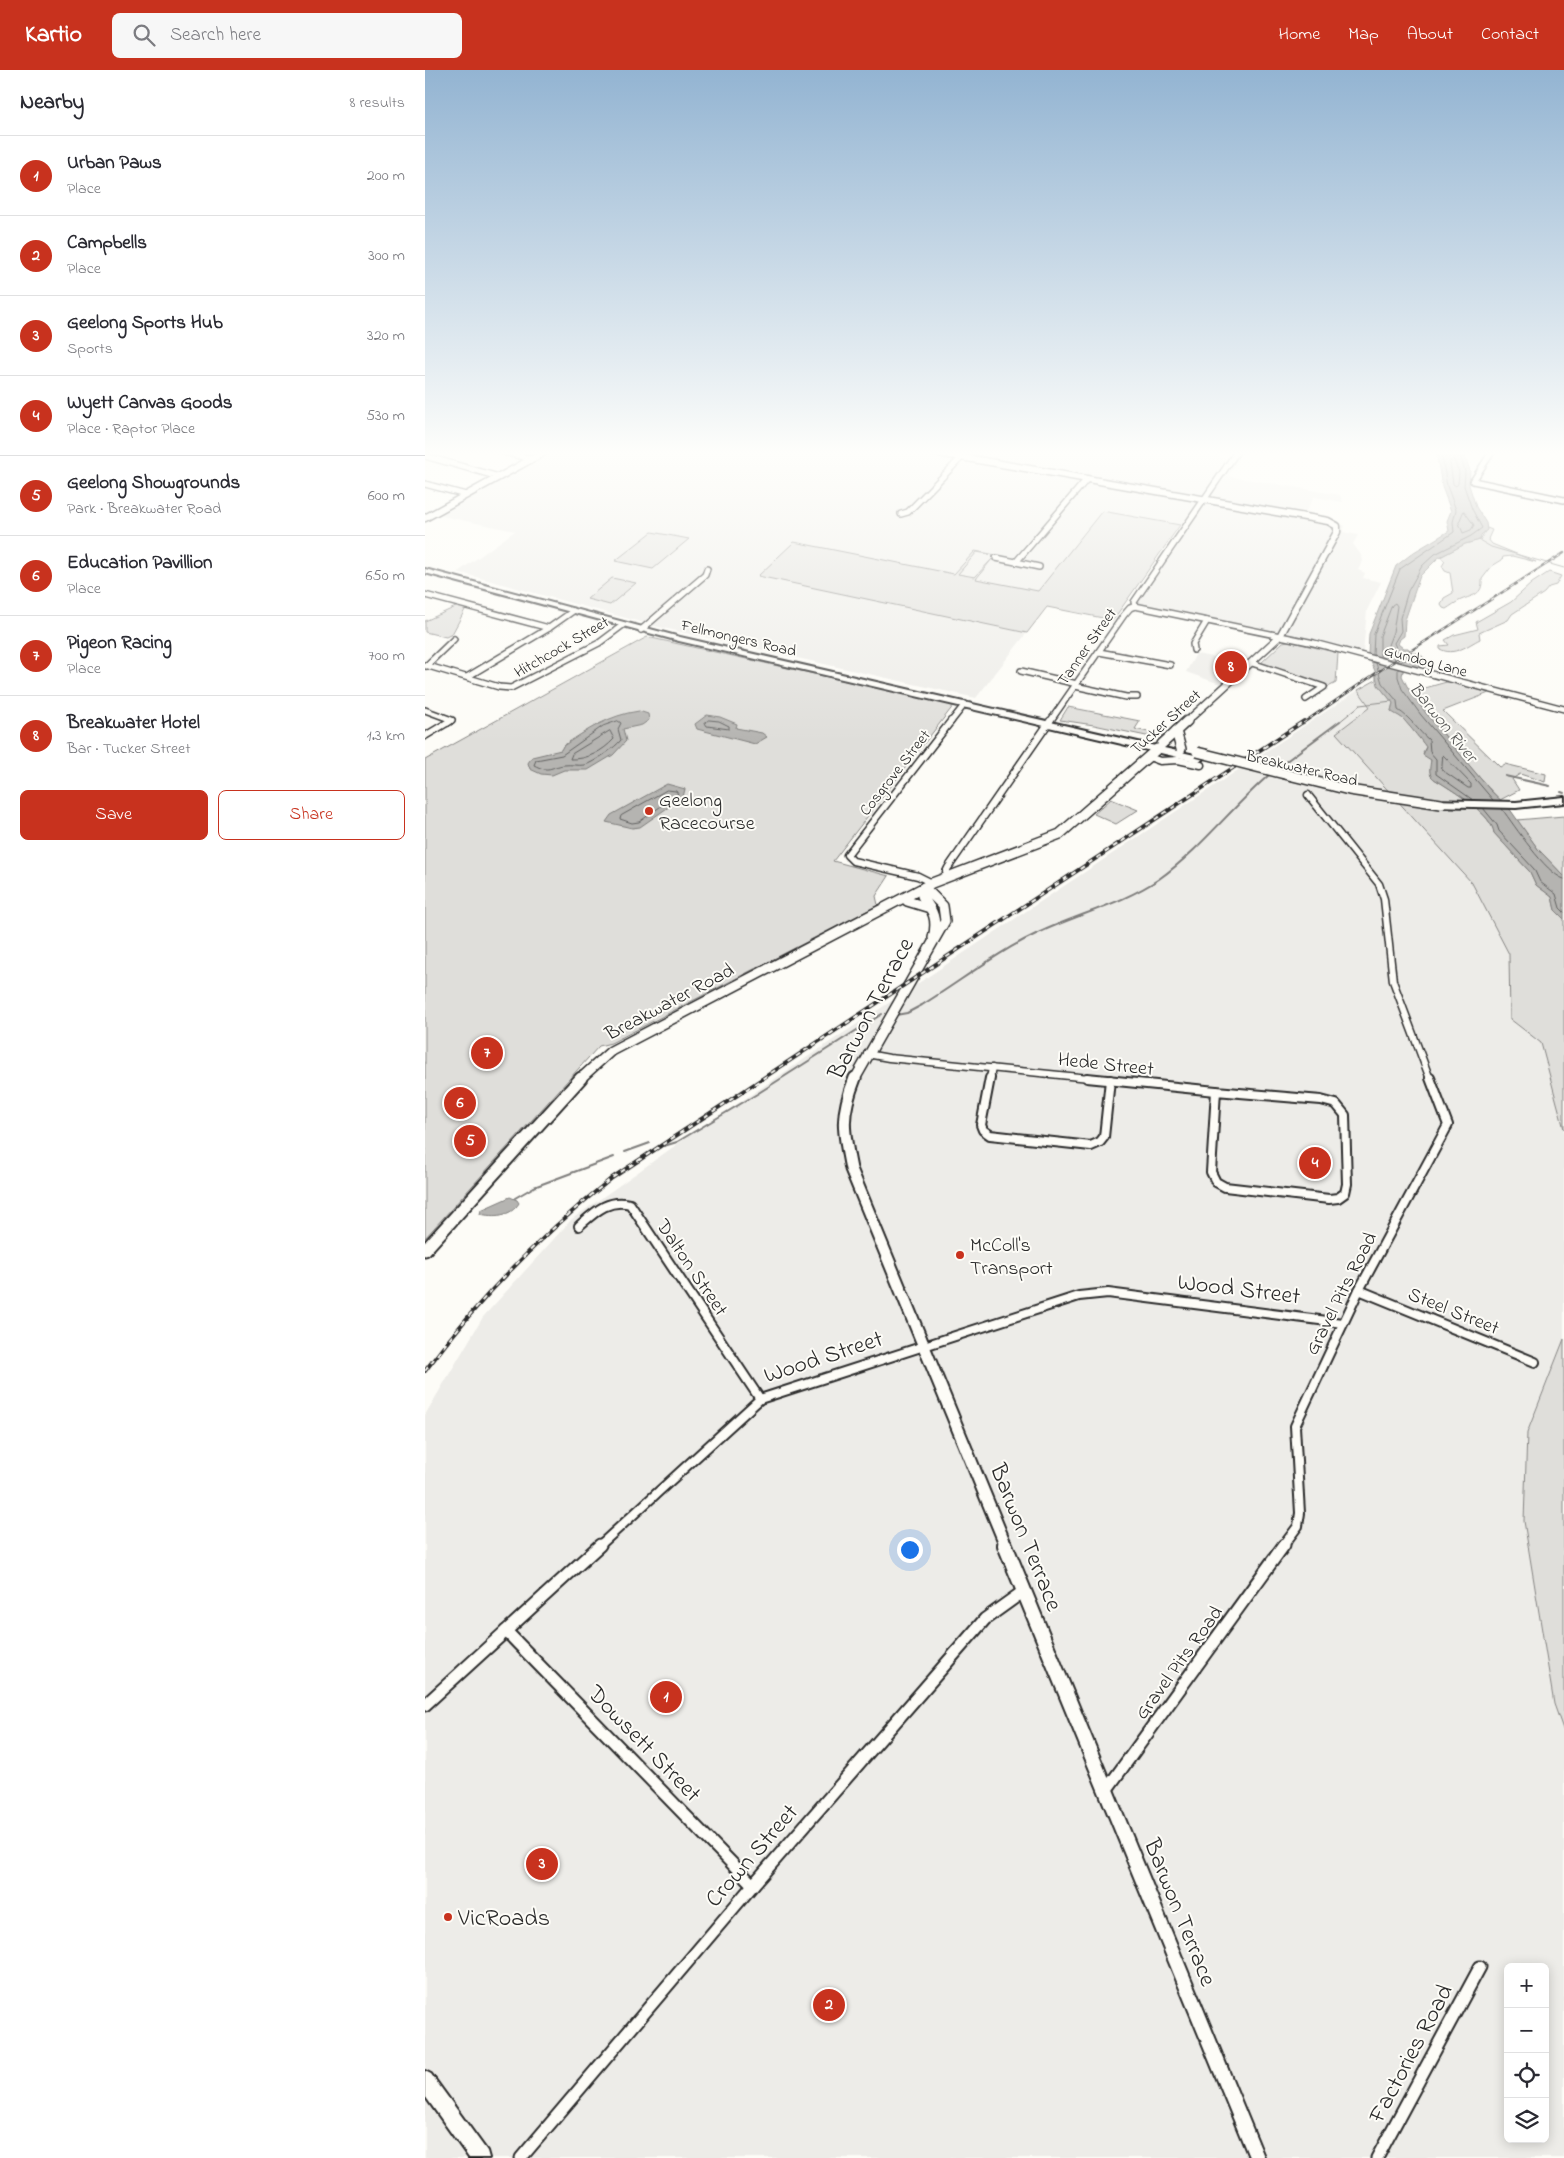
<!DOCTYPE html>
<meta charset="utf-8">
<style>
body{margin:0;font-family:"Indie Flower",sans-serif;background:#f7f7f7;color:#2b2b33}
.controls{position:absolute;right:15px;bottom:15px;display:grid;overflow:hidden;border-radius:8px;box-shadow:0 2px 12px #0003}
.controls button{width:45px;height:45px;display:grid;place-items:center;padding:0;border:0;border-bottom:1px solid #e1e1e2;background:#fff;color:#2b2b33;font:25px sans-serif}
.you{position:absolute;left:484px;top:1479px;width:18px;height:18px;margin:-12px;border:4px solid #fff;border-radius:50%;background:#1a73e8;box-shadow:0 0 0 8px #1a73e833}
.badge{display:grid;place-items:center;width:32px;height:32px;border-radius:50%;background:#c8321e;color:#fff;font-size:16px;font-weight:700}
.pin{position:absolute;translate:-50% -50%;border:2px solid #fff;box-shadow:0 1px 5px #0006}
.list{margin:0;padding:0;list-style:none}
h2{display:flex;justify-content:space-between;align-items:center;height:65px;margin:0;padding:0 20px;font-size:21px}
h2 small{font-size:16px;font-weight:400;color:#7c7c81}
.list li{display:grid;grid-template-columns:32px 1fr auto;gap:15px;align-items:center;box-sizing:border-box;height:80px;padding:0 20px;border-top:1px solid #e1e1e2}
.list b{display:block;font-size:19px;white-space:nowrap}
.list p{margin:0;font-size:16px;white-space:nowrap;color:#7c7c81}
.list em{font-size:16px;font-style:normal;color:#7c7c81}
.actions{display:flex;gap:10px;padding:15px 20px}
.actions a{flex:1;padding:11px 0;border:1px solid #c8321e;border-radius:8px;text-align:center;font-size:18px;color:#c8321e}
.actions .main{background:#c8321e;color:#fff}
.icon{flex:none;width:28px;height:28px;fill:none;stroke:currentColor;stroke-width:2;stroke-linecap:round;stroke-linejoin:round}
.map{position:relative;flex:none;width:1139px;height:2088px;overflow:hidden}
header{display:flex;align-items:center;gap:30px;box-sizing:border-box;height:70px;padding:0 25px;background:#c8321e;color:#fff}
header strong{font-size:24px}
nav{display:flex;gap:28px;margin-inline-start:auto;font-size:18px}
.search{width:350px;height:45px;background:#f7f7f7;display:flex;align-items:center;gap:12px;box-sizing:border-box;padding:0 18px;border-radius:8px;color:#7c7c81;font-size:19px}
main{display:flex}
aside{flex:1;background:#fff}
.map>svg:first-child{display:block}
.built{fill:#edece8;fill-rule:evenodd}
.green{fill:#dfdeda;stroke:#858482}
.water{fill:#b5b4b1;stroke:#7e7d7b}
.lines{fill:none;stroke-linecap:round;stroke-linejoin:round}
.shore{stroke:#626261;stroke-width:1}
.stream-far1{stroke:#7e7d7b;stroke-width:1}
.stream{stroke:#7e7d7b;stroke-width:2}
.minor-far3-casing{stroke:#2b2b2b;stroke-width:8}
.minor-far2-casing{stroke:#2b2b2b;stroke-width:9}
.minor-far1-casing{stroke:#2b2b2b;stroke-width:12}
.minor-casing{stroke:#2b2b2b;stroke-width:15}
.tertiary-far3-casing{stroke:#2b2b2b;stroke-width:9}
.tertiary-far2-casing{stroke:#2b2b2b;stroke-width:12}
.tertiary-far1-casing{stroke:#2b2b2b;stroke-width:15}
.tertiary-casing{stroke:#2b2b2b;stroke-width:18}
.secondary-casing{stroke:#2b2b2b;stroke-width:4}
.minor-far3{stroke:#fdfcf7;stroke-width:5}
.minor-far2{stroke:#fdfcf7;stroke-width:6}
.minor-far1{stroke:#fdfcf7;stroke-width:8}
.minor{stroke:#fdfcf7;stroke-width:11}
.tertiary-far3{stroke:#fdfcf7;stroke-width:6}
.tertiary-far2{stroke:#fdfcf7;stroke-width:9}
.tertiary-far1{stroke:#fdfcf7;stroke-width:11}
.tertiary{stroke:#fdfcf7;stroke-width:14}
.secondary{fill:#fdfcf7;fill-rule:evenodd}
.rail-far1-casing{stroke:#2b2b2b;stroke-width:2.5}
.rail-casing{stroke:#2b2b2b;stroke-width:4}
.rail-far1{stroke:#fdfcf7;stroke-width:1;stroke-dasharray:4;stroke-linecap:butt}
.rail{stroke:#fdfcf7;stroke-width:2;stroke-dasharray:5;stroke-linecap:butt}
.secondary-bridge-casing{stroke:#2b2b2b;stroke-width:12;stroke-linecap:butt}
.secondary-bridge{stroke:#fdfcf7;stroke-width:9}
.poi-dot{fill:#c8321e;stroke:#fdfcf7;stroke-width:2}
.labels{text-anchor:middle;stroke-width:4;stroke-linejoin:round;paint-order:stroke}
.far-street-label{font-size:16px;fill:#2b2b2b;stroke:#fdfcf7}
.far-water-label{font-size:18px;font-style:italic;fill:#5b5b5a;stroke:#fdfcf7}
.poi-label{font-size:20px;fill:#2b2b2b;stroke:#fdfcf7;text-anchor:start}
.street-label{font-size:20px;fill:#2b2b2b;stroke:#fdfcf7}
.near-street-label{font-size:24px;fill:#2b2b2b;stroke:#fdfcf7}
.near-poi-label{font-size:24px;fill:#2b2b2b;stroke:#fdfcf7;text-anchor:start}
</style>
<header>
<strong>Kartio</strong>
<div class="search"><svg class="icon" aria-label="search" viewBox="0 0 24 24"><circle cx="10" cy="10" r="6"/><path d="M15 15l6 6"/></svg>Search here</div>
<nav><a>Home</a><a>Map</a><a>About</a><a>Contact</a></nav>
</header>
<main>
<aside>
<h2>Nearby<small>8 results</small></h2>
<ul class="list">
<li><span class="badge">1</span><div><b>Urban Paws</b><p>Place</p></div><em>200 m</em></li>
<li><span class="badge">2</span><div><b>Campbells</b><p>Place</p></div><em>300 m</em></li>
<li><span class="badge">3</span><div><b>Geelong Sports Hub</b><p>Sports</p></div><em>320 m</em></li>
<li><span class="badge">4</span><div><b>Wyett Canvas Goods</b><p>Place · Raptor Place</p></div><em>530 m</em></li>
<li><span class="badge">5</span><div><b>Geelong Showgrounds</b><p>Park · Breakwater Road</p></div><em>600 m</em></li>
<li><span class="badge">6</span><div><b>Education Pavillion</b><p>Place</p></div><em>650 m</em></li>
<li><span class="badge">7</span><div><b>Pigeon Racing</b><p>Place</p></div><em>700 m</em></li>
<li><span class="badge">8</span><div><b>Breakwater Hotel</b><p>Bar · Tucker Street</p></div><em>1.3 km</em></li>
</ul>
<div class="actions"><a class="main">Save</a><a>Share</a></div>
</aside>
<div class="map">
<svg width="1139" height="2088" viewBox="0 0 1139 2088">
<rect width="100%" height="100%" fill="#fdfcf7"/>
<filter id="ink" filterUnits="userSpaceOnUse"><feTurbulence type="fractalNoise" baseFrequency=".02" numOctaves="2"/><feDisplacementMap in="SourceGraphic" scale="10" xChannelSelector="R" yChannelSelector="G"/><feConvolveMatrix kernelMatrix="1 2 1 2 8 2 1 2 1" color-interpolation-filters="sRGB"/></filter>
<g filter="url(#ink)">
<g class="built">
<polygon points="129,380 755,380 814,390 803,406 915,425 918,432 889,427 881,441 885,442 886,446 913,451 920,456 918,462 933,465 928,474 936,485 937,492 933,500 940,503 938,508 956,512 942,540 938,583 712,534 765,457 677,441 614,520 622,537 551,628 234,557 33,502 90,461 12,445"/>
<polygon points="771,584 793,588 817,593 795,614 761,602"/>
<path d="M933,620L945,637L911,663L1047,813L1084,884L1085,949L1116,973L1139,1059V1269L1102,1363L1099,1451L1129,1634L1139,1662V2088H0V1345L58,1247L147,1149L258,1070ZM1083,1897H1120V2069H1083Z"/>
</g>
<g class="green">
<polygon points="677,441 755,455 688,550 622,537 602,563 333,506 369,472 529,504 550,481 571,485 569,487 568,485 552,482 533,504 550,507 567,489 551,509 613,521"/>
<path d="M1062,458L1067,460L1063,469L1067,474L1111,492L1087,486L1078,487L1077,490L1067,496L1057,509C1058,525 1048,525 1036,530C1031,532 1026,536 1021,539L1018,538L1016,535L1019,528L1028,523L1025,503L1020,501L1017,496L1020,491L1015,487L1040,474L1055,470Z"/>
<polygon points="227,462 264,469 228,499 190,491"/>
<path d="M1124,502L1136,506L1131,515L1124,517L1119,523L1087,544L1083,550L1054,563L1055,569C1043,575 1029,587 1015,579V576L1024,575L1020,570L1029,565L1053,559L1051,552L1086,532L1107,513Z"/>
<polygon points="187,508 211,513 185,535 162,529"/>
<polygon points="33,536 41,538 27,564 21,567 0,562 0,551"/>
<polygon points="222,567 529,635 408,791 464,806 451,826 453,835 186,973 174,976 0,1168 0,690"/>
<polygon points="863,571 913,583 911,613 903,617 835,594 858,572"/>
<path d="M978,599V602L953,615L968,633L966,641C970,644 974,645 977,648C979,649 1001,675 1001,677L998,682L1006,690L1005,701L1006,706C1010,711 1017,713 1022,717C1036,726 1067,746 1069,763L1105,802L1111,815L1127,827L1130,840L1139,849V1059L1116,973L1085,949L1084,884L1047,813L911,663L945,637L933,620L951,610V605Z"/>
<path d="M1025,611L1064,623L1018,641L1075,697L1080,694L1121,704L1120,712L1095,704L1087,709L1094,720L1075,730C1043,697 1015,659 986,622Z"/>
<polygon points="643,637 715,651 710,659 737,665 726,667 669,655 635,650"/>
<polygon points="686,729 713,740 691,754 669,744"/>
<polygon points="1139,746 1139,806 1113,779 1092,750"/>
<polygon points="1139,1269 1139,1662 1129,1634 1099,1451 1102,1363"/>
</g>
<g class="water">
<path d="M1011,380H1038L1045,401L1044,415L1051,437L1061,453L1062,460L1056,465L1055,470L1040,474L1013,488L995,506L980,550L979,566L975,569L973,574L978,578H983L988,583H994L1004,593L1000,597L979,595L977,606L982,616L1000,642L1065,720L1084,738L1113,779L1139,806V849L1130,840L1127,827L1111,815L1105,802L1069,763C1067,745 1033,724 1019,715C1015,712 1009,710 1006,706C1004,701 1005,696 1006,690L998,685L1001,677C1000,675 979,649 977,648C973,645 969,644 966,641L968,633L953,615L950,601L943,585L944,564L971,496L989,482L1024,461L1022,451L1026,441L1017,417Z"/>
<path d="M214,641L223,644L224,650L217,655L198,659L201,671L188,685L163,700H139L127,705L116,704L105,699L103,693L107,687L136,680L138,676C162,660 184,645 214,641Z"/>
<polygon points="282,645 295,647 312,654 311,658 337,663 342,667 330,674 272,659 270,654"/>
<polygon points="242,714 260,719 258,727 215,757 207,758 181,752 186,745"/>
<path d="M85,1127L92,1130L94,1133C86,1147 68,1147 55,1144L56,1140Z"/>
</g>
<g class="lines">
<g class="shore">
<polygon points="1028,389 1034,402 1033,414 1031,416 1028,414 1025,392"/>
<polygon points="1039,441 1049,455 1046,460 1038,463 1034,453"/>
<polyline points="948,585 949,564 975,499 1029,462 1028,452 1031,440 1022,416 1016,380"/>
<polyline points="955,587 955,566 967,535 970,533 972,536 968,562 963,575 970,587 969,590"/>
<polyline points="975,592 983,589 984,586 972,580 969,573 976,561 975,548 983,521 997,496 1010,484 1046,466 1057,458 1047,439 1039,416 1040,402 1034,380"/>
<path d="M951,593L957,613L972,631L973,640C987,649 992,660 1004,670L1005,682L1011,689V704L1048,730"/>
<polyline points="973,599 973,607 977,619 996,645 1068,730"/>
<polygon points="284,650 294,651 304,656 304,659 282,656 280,653"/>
<path d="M193,651L196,653L193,659L196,670C191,677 168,693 160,695C153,696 146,694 139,695C125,697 124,703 109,695L111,690L137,685L178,656Z"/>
<path d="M185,661L189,669C178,681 162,690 145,689L147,684Z"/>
<polygon points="1018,685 1046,714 1046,718 1043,718 1017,700"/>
<polygon points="242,720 251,721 253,724 214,752 207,753 195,749 196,746"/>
<polyline points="1058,738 1072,755 1074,761 1109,799 1115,812 1131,824 1135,838 1139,842"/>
<path d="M1077,739C1090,756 1120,803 1139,809"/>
</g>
<g class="stream-far1">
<polyline points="1054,470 1066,477 1139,498"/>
<polyline points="913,653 935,635 967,631"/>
</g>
<g class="stream">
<polyline points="852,698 915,651"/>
<polyline points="1080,706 1125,716"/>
<polyline points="1136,722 1139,723"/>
<path d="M471,945L482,943L497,935C536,911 572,882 613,863C653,844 697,834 734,809C775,780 806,738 844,705"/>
<polyline points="239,1076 252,1072 332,1024 457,944"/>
<polyline points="200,1082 225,1073"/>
<polyline points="90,1128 109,1117 189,1087"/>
</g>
<defs>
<g id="minor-far3">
<polyline points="72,380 106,389"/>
<polyline points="1068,380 1048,411 1139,430"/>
<polyline points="0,386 74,407"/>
<polyline points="0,414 41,425"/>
<polyline points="476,444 483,442 537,387"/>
<polyline points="571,488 591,492"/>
<polyline points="614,497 591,492 662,409"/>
<polyline points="0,525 124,558"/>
<polyline points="710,536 889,573 1139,639"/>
<polyline points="710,536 709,532 813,380"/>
<polyline points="216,560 280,505 282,499"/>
<polyline points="769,580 768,574 782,551"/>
<polyline points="674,582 745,595"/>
<polyline points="827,593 899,617 881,629"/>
<polyline points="0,595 74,617 86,618 174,573 198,555"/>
<polyline points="1,596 29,569"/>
<polyline points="596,601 652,614"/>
<polyline points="42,607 124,558 148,541"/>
<polyline points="650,616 701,627 712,627"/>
<polyline points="0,640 27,650 23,653"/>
<polyline points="525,653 540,634"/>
<polyline points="624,653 699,545 705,538 710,536"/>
</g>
<g id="minor-far2">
<polyline points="0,666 25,651"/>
<polyline points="724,687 735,691 753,690 776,695"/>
<polyline points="883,725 954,814 959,829 968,911 1005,1009"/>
<polyline points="524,807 521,802 523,798 625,651"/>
<polyline points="507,813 493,806 428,791 422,785 526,651"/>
<polyline points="442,984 464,988 674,1009"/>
<polyline points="565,1009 567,998"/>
</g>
<g id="minor-far1">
<polyline points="565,1008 556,1055 558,1060 565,1065 666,1076 675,1072 679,1067 685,1010"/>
<polyline points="662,1008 791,1021"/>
<polygon points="791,1021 896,1030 911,1034 920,1045 922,1114 920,1123 913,1128 904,1129 800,1117 791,1112 786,1102"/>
<path d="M154,1156C169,1143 183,1128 205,1134L335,1329"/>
<polyline points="934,1220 1110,1292"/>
<polyline points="174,1476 335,1329 654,1226 683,1223 918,1253"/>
<polyline points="858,1476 873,1456 875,1443 870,1356 934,1220 1023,1055 1005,1008"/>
</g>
<g id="minor">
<polyline points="81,1561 328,1815"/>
<polyline points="0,1635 175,1475"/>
<polyline points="682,1719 859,1475"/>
<polyline points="96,2088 328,1815 560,1549 599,1521"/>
<polyline points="952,2088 1055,1897"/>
</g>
<g id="tertiary-far3">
<polyline points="496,380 903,451 912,456 912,462 855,566 760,653"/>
<polyline points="0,448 123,380"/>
</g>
<g id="tertiary-far2">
<polyline points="751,661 756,679"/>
<polyline points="737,674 762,651"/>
<polyline points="482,831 505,838"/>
<polyline points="155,1009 186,981 507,813 635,764 732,679"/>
<path d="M430,1009L520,851L518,836L499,817L497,826C508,841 513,849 508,868"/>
</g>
<g id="tertiary-far1">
<path d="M430,1008C415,1046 418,1060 426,1099L581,1476"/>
<polyline points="0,1180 156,1008"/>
</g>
<polyline id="tertiary" points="580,1475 832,2088"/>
<g id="secondary">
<polygon points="0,499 255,567 774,686 778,689 774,692 254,571 0,503"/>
<polygon points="1139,727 1139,733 1091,738 1006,736 1002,733 1006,730 1091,732"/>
<polygon points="0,2001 6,2004 62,2081 64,2088 44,2088 0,2026"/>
</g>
</defs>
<use href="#minor-far3" class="minor-far3-casing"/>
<use href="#minor-far2" class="minor-far2-casing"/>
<use href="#minor-far1" class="minor-far1-casing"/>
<use href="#minor" class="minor-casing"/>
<use href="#tertiary-far3" class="tertiary-far3-casing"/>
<use href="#tertiary-far2" class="tertiary-far2-casing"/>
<use href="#tertiary-far1" class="tertiary-far1-casing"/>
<use href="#tertiary" class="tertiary-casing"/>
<use href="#secondary" class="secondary-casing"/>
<use href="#minor-far3" class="minor-far3"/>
<use href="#minor-far2" class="minor-far2"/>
<use href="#minor-far1" class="minor-far1"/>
<use href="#minor" class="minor"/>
<use href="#tertiary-far3" class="tertiary-far3"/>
<use href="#tertiary-far2" class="tertiary-far2"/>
<use href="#tertiary-far1" class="tertiary-far1"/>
<use href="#tertiary" class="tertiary"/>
<use href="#secondary" class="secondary"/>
<defs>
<polyline id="rail-far1" points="878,653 960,597 1139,483"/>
<path id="rail" d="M0,1301C54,1228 116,1165 187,1108L879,651"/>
</defs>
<use href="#rail-far1" class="rail-far1-casing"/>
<use href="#rail" class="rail-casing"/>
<use href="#rail-far1" class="rail-far1"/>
<use href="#rail" class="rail"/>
<defs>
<polyline id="secondary-bridge" points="772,682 924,720 1016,734"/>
</defs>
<use href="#secondary-bridge" class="secondary-bridge-casing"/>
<use href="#secondary-bridge" class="secondary-bridge"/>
</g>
</g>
<linearGradient id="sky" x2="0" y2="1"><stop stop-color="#93b4d2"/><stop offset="0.57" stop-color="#fefefb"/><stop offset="1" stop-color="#fefefb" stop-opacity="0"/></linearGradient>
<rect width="1139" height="672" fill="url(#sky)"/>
<g class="poi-dot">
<circle cx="224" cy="741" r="5"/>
<circle cx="535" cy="1185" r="5"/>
<circle cx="23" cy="1847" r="5"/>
</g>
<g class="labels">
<g class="far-street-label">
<text transform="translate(314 567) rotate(13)" y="6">Fellmongers Road</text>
<text transform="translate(136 576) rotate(-30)" y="6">Hitchcock Street</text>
<text transform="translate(661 576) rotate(-55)" y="6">Tanner Street</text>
<text transform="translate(1001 590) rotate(15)" y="6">Gundog Lane</text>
<text transform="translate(740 651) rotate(-42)" y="6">Tucker Street</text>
<text transform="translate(877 697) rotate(13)" y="6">Breakwater Road</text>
<text transform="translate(469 702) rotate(-52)" y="6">Cosgrove Street</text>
</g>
<g class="far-water-label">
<text transform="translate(1019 652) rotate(51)" y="6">Barwon River</text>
</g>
<g class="poi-label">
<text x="234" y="736">Geelong<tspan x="234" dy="23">Racecourse</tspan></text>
<text x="545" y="1181">McColl's<tspan x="545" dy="23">Transport</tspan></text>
</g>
<g class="street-label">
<text transform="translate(244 931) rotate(-28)" y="7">Breakwater Road</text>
<text transform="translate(681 993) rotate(6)" y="7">Hede Street</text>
<text transform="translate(268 1197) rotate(56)" y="7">Dalton Street</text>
<text transform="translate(915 1223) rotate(-63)" y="7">Gravel Pits Road</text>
<text transform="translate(1029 1240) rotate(22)" y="7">Steel Street</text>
<text transform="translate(753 1592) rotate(-54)" y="7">Gravel Pits Road</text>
</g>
<g class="near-street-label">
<text transform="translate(445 938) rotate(-62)" y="8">Barwon Terrace</text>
<text transform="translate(814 1218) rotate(7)" y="8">Wood Street</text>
<text transform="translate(398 1286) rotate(-18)" y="8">Wood Street</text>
<text transform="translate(602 1467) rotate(68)" y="8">Barwon Terrace</text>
<text transform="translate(220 1673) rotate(46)" y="8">Dowsett Street</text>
<text transform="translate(326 1785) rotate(-49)" y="8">Crown Street</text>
<text transform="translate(756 1842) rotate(68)" y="8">Barwon Terrace</text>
<text transform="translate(985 1983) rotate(-62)" y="8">Factories Road</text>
</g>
<g class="near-poi-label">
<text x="33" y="1855">VicRoads</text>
</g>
</g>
</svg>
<div class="controls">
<button>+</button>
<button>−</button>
<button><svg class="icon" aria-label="locate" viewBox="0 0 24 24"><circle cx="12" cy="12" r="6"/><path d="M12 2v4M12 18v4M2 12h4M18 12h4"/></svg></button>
<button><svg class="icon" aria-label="layers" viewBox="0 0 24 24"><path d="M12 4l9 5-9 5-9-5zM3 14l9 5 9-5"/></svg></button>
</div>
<div class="you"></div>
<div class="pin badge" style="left:241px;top:1627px">1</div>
<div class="pin badge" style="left:404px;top:1935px">2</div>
<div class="pin badge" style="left:117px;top:1794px">3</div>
<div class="pin badge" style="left:890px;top:1093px">4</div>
<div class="pin badge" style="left:45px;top:1071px">5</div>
<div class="pin badge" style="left:35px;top:1033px">6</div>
<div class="pin badge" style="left:62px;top:983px">7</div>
<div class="pin badge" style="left:806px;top:597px">8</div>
</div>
</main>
